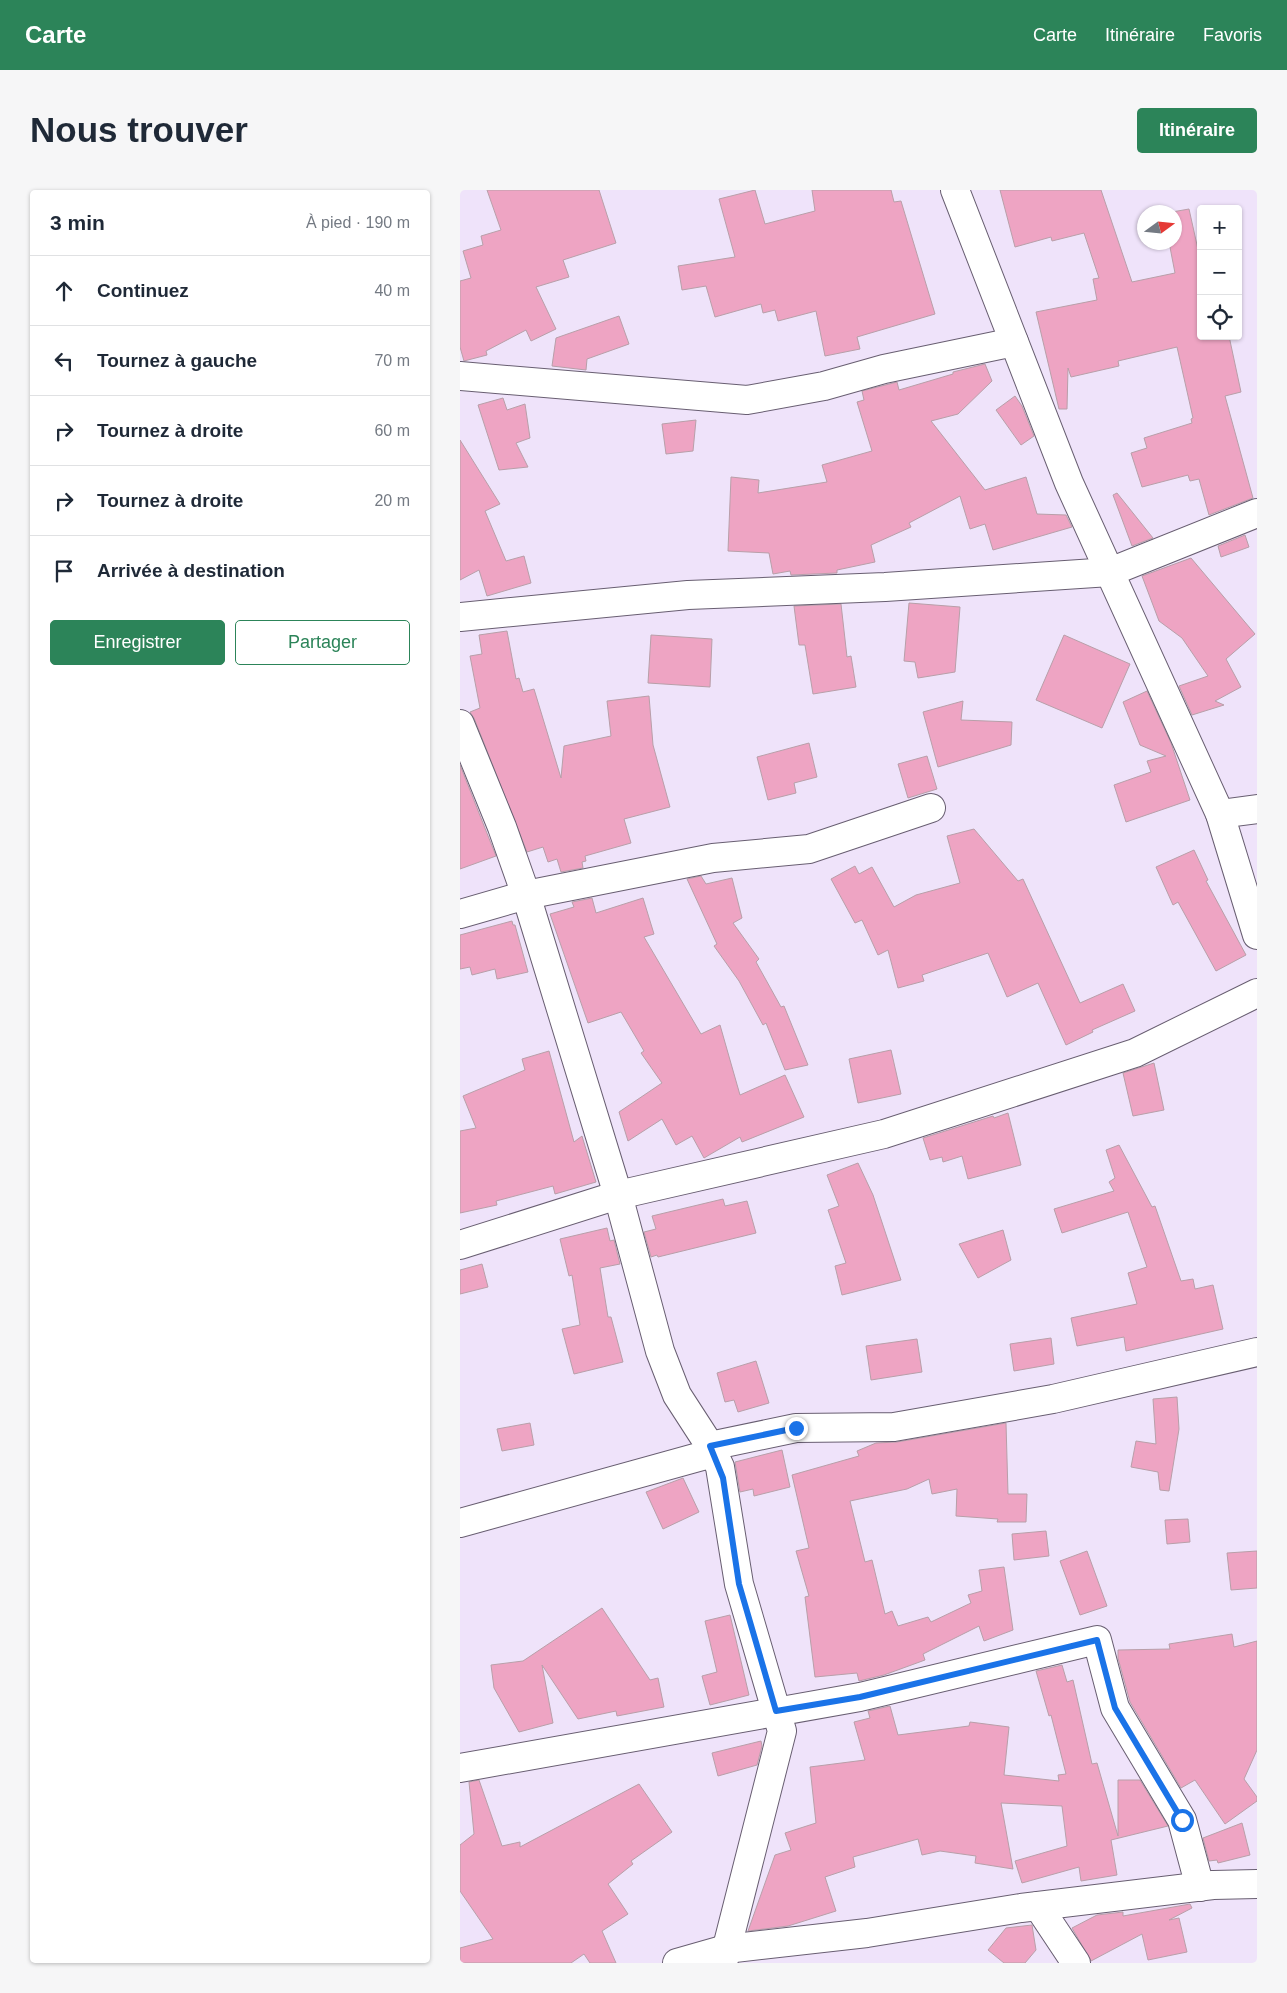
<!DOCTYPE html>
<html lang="fr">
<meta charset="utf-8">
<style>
body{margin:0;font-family:Helvetica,sans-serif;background:#f6f6f7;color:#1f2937}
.controls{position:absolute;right:15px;top:15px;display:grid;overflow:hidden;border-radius:5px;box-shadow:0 1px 4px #0004}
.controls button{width:45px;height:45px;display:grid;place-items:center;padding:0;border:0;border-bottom:1px solid #e0e1e3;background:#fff;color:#1f2937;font:25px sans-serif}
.compass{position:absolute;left:677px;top:15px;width:45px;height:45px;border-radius:50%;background:#fff;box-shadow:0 1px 4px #0004;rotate:75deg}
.stop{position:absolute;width:15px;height:15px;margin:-11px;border:4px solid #1a73e8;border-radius:50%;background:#fff}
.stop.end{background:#1a73e8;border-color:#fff;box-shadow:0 1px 5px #0008}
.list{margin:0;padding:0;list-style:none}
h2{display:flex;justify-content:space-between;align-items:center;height:65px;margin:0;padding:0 20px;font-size:21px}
h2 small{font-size:16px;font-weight:400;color:#747a83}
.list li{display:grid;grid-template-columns:32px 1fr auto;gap:15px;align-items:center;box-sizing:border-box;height:70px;padding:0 20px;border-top:1px solid #e0e1e3}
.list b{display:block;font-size:19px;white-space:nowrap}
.list em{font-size:16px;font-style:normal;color:#747a83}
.actions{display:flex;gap:10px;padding:15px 20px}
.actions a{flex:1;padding:11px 0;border:1px solid #2c8459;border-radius:5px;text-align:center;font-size:18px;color:#2c8459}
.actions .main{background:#2c8459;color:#fff}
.icon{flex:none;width:28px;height:28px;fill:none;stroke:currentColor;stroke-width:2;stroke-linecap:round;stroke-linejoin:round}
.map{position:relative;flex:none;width:797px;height:1773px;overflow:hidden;border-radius:5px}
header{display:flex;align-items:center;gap:30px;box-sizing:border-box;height:70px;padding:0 25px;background:#2c8459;color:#fff}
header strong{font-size:24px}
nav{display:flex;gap:28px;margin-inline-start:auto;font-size:18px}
.intro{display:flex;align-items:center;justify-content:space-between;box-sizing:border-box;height:120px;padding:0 30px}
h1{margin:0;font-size:35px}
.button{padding:12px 22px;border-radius:5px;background:#2c8459;color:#fff;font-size:18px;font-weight:700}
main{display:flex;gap:30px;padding:0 30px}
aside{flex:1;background:#fff;border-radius:5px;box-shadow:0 1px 4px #0004}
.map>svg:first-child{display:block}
.building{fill:#eea4c3;stroke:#b89fa9}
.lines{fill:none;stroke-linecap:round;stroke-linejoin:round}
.street-casing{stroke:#685e71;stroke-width:30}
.street{stroke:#fff;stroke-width:28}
.route{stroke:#1a73e8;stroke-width:6}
</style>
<header>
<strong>Carte</strong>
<nav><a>Carte</a><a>Itinéraire</a><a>Favoris</a></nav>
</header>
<div class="intro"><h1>Nous trouver</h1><a class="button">Itinéraire</a></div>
<main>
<aside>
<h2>3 min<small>À pied · 190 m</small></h2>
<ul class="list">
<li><svg class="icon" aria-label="ahead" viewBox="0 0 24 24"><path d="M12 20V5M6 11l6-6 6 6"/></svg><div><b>Continuez</b></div><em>40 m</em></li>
<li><svg class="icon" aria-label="left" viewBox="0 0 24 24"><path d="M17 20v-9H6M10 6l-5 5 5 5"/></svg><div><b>Tournez à gauche</b></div><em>70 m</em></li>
<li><svg class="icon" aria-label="right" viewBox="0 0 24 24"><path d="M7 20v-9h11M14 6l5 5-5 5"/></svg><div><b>Tournez à droite</b></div><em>60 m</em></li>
<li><svg class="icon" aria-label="right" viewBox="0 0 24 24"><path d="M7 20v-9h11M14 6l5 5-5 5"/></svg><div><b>Tournez à droite</b></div><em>20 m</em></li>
<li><svg class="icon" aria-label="arrive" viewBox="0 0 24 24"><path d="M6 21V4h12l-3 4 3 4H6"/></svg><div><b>Arrivée à destination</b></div></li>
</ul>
<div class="actions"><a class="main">Enregistrer</a><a>Partager</a></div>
</aside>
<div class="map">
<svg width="797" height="1773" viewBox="0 0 797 1773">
<rect width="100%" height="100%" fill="#efe3fa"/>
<g class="building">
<polygon points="27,0 139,0 156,53 103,70 109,87 76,97 96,139 71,151 66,140 26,161 27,165 4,171 0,157 0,91 11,88 3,61 23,55 21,46 41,40"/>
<polygon points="295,0 305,34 355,21 352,0 431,0 434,12 441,11 475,124 397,147 400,159 365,166 356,121 318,131 315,120 303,123 301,114 255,127 246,96 222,100 218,76 275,67 259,9"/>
<polygon points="540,0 641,0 672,92 715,83 709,52 714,52 714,22 712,22 729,19 741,73 741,147 769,146 781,202 765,206 793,308 749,325 739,289 730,291 728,285 682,297 671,263 687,258 684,248 732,233 731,229 733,228 717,157 658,171 659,176 611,187 608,178 607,219 599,219 576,122 637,110 633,89 639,88 624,43 592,51 591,47 555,57"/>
<polygon points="159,126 169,154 127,169 126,180 92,176 96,148"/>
<polygon points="525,174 532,191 498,224 471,231 525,300 566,287 577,324 606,325 612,337 533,360 525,334 510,339 500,306 449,333 451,337 411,355 415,372 377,380 377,383 331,385 330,381 313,384 309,363 268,361 271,287 299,290 298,303 367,292 362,275 412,261 397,212 404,210 402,201 437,192 439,200 493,184 493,182"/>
<polygon points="555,206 562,216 574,246 561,255 536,220"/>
<polygon points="43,208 47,220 65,214 70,248 56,253 68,277 39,280 18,215"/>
<polygon points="236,230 233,261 206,264 202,234"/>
<polygon points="0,250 40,314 25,321 46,371 64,366 71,393 27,406 19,380 0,390"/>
<polygon points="657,303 693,348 672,356 653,305"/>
<polygon points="785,345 789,357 761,367 758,356"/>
<polygon points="731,368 795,444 766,469 781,497 755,511 764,515 732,525 719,496 748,486 722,448 699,431 682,386"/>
<polygon points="449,413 500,417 495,482 458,488 455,472 444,471"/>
<polygon points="381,414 387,467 391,466 396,497 353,504 345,455 339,455 334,416"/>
<polygon points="47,441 56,489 59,488 63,502 74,499 101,588 104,556 151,546 147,511 189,506 193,555 210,617 164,629 171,653 125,666 126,671 122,672 123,678 101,682 97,669 88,672 83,657 67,662 14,528 10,522 20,518 10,466 22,464 19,445"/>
<polygon points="191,445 252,449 250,497 188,493"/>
<polygon points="604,445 670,474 642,538 576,510"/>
<polygon points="687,501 711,553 730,610 666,632 654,595 691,582 687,571 706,566 680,555 663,512"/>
<polygon points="503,511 501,530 552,532 551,555 478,577 463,522"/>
<polygon points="349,553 357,587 334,593 336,603 308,610 297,567"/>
<polygon points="467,566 477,599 448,608 438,574"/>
<polygon points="0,575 36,666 0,679"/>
<polygon points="514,639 558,691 563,689 620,813 663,794 675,821 632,840 633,842 606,855 578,793 547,807 528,763 462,785 464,791 438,798 428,760 418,765 402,730 395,733 371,689 395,676 399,684 412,677 434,717 456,705 500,693 487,646"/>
<polygon points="734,660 748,690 746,691 786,765 756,781 718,712 713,715 696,677"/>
<polygon points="241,686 246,694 272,688 282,728 273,733 299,769 296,772 321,817 324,816 348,875 325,880 306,833 303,835 279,791 254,756 257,754 227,689"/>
<polygon points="132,708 136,723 183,708 194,744 184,747 241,844 260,835 280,905 325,885 344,927 282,952 280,947 244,968 232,946 216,955 202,929 168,951 159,922 202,893 181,863 184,861 161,822 128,833 90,724 114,717 112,712"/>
<polygon points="52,731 53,735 55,735 68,782 37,789 35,779 12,785 10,777 0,779 0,745"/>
<polygon points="431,860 441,904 398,913 389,869"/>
<polygon points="89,861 114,952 122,946 136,992 95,1004 93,996 36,1011 37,1015 0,1023 0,941 16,938 3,906 65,880 62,869"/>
<polygon points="694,873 704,920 673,926 663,883"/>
<polygon points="548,923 561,975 508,989 502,966 483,972 482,967 470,970 463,948 533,926 534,928"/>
<polygon points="659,955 692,1017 695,1016 721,1091 733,1089 735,1099 753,1095 763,1139 666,1161 664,1147 617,1156 611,1128 677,1114 668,1083 687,1077 668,1022 602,1043 594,1019 654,1001 649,992 655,988 646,960"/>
<polygon points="398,973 413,1005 441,1090 382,1105 375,1076 386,1073 368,1020 379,1016 367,985"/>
<polygon points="263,1009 265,1016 287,1011 296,1043 198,1067 197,1065 191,1067 184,1042 196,1039 192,1026"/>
<polygon points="147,1038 150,1051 154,1050 160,1074 140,1078 148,1127 151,1127 163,1172 114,1184 102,1139 120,1135 112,1085 109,1086 100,1049"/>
<polygon points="543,1040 551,1070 518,1088 499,1054"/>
<polygon points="22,1074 28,1097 0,1104 0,1080"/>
<polygon points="591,1148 594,1174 554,1181 550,1154"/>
<polygon points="457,1149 462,1182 411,1190 406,1156"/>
<polygon points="296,1171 309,1213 278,1222 274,1210 265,1212 257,1183"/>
<polygon points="717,1207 719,1239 709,1301 700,1300 698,1282 671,1277 676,1251 696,1254 693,1209"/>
<polygon points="70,1233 74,1255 42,1261 37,1239"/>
<polygon points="546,1233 548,1304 567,1304 566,1332 537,1332 538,1329 496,1326 497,1299 472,1304 469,1289 447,1299 390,1311 405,1372 412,1370 425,1424 432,1421 438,1436 468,1427 471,1432 511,1413 508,1405 522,1401 519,1380 544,1377 553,1440 524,1451 519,1436 463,1464 465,1470 424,1485 399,1491 397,1483 355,1487 345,1407 349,1406 336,1361 349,1358 332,1285 399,1266 397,1261 416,1253 437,1252"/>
<polygon points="322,1260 330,1297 294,1306 293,1299 280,1302 275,1272"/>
<polygon points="223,1288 239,1322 203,1339 186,1302"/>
<polygon points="728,1329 730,1352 707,1354 705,1330"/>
<polygon points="586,1341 589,1366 554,1370 552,1344"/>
<polygon points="627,1361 647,1416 620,1425 600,1371"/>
<polygon points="797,1361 797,1398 771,1400 767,1363"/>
<polygon points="142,1418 190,1490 198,1488 204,1517 157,1526 156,1521 118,1529 82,1475 93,1533 59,1542 34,1498 31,1475 63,1471"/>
<polygon points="270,1425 289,1505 250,1515 242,1486 257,1482 245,1431"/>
<polygon points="772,1444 774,1457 797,1451 797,1560 784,1589 797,1607 797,1611 765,1634 735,1590 721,1598 670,1512 658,1468 658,1460 710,1459 709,1454"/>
<polygon points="602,1475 607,1492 613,1490 632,1574 637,1573 658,1646 658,1590 680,1590 708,1636 651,1650 657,1685 621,1691 619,1677 562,1693 555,1671 607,1656 602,1616 541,1613 553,1679 515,1673 516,1666 480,1661 462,1665 458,1649 393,1667 395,1677 365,1687 376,1721 328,1736 288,1741 315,1665 331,1660 325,1643 356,1633 350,1577 405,1570 394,1532 410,1528 408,1521 430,1516 438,1545 509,1536 510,1532 549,1537 544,1585 599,1591 598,1585 606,1584 591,1525 589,1526 576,1481"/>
<polygon points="301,1551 302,1556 297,1575 258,1586 252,1563"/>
<polygon points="19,1590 42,1656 60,1652 60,1657 179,1594 212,1642 171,1671 173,1674 148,1694 168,1724 142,1741 156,1773 130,1773 124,1764 111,1773 0,1773 0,1758 33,1749 0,1701 0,1655 14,1644 9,1592"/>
<polygon points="782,1633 790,1665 758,1673 757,1670 749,1671 743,1648"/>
<polygon points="730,1714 732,1718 709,1730 719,1728 727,1762 688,1770 682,1744 631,1771 612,1738 637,1725 663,1722 663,1726"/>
<polygon points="572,1735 576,1760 565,1773 544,1773 528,1760 546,1738"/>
</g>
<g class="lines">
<defs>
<g id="street">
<polyline points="495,0 609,293 760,624 797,745"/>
<polyline points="0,186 287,210 364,196 424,179 554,152"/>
<polyline points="0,427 228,405 425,397 650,382 797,323"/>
<polyline points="0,534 42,637 66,705 158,1005 200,1161 217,1205 250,1256 260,1277 279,1394 322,1541 263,1773"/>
<polyline points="760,624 797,619"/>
<polyline points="0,724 66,705 253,668 349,659 471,618"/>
<polyline points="0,1055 158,1005 424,944 675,863 797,803"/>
<polyline points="250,1256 336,1238 434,1237 593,1209 797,1162"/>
<polyline points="0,1333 253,1263"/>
<polyline points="0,1578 400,1507 637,1450 655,1518 722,1630 740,1697"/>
<polyline points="578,1716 616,1773"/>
<polyline points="217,1773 266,1759 407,1743 561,1718 753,1695 797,1694"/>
</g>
</defs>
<use href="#street" class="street-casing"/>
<use href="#street" class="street"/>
</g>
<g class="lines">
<polyline class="route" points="336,1238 250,1256 263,1288 279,1394 316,1521 400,1507 637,1450 655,1518 722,1630"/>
</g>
</svg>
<div class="controls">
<button>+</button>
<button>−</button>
<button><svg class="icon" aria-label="locate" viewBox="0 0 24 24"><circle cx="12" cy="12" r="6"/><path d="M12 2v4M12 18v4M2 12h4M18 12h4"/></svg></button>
</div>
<svg class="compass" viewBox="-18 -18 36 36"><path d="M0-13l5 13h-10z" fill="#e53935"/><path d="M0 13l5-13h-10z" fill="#747a83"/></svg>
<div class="stop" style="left:722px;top:1630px"></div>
<div class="stop end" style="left:336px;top:1238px"></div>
</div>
</main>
